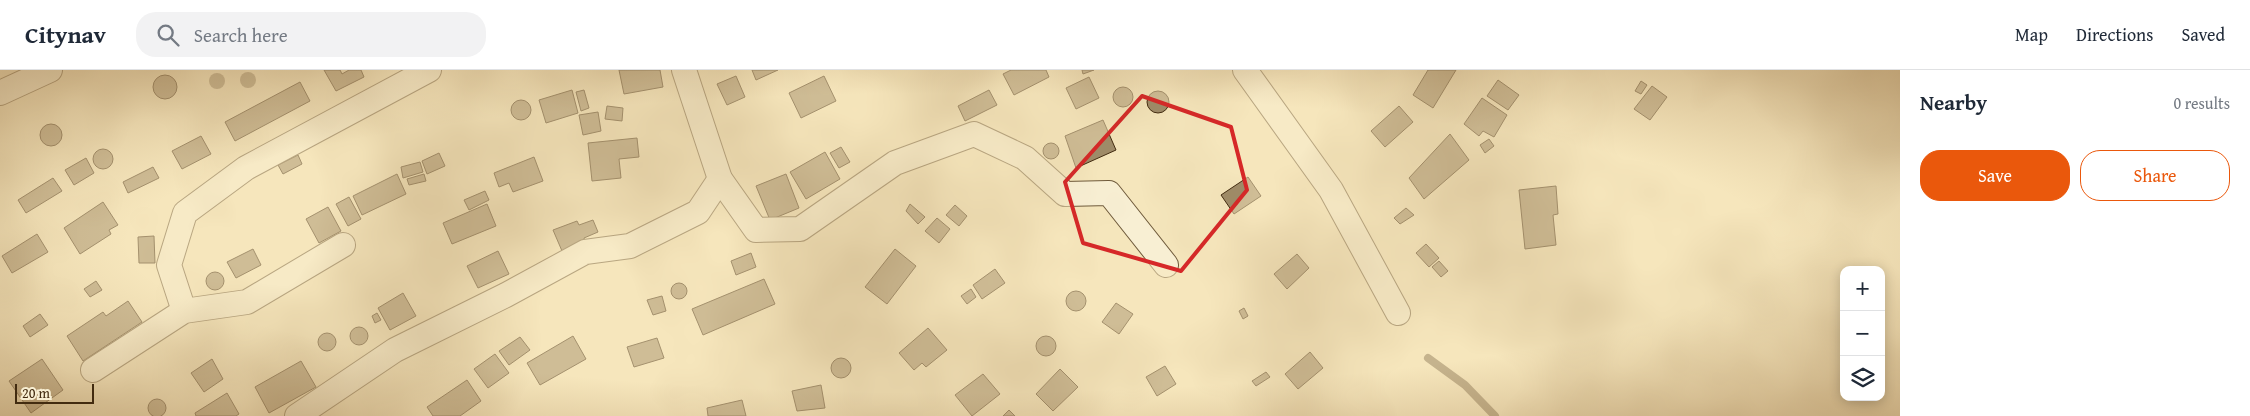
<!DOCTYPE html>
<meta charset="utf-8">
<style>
body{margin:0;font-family:"Gentium Book Plus",serif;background:#f2f2f3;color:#1f2937}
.controls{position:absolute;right:15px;bottom:15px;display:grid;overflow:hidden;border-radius:10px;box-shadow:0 2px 12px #0003}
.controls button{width:45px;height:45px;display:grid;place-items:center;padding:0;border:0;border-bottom:1px solid #e0e1e3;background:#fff;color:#1f2937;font:25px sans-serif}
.scale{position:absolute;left:15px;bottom:12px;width:79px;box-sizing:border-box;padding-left:5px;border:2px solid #422b10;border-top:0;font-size:14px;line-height:18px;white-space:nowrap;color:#422b10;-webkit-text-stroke:4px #f8efd3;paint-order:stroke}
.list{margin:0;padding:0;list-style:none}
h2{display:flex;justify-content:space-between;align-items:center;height:65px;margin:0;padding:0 20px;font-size:21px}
h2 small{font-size:16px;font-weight:400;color:#747a83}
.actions{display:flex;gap:10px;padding:15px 20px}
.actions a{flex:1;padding:11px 0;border:1px solid #ea580c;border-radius:20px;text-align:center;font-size:18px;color:#ea580c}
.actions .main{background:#ea580c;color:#fff}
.icon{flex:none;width:28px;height:28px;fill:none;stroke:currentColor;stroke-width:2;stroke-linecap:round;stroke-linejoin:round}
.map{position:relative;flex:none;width:1900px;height:346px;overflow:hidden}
header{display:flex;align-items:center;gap:30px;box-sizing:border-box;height:70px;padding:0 25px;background:#fff;border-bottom:1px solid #e0e1e3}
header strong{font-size:24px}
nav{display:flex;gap:28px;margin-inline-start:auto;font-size:18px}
.search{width:350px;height:45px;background:#f2f2f3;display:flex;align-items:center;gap:12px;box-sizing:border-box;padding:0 18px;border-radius:20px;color:#747a83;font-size:19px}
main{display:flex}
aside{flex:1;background:#fff}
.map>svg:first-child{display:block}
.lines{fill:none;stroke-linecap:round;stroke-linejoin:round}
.stream{stroke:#897554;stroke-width:8}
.building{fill:#9f8c69;stroke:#422b10}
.street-casing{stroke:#6f5a3b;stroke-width:26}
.street{stroke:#f8efd3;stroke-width:24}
.tree{fill:#a3906d}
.marked{fill:none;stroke:#d62828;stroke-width:4;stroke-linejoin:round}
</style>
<header>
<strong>Citynav</strong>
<div class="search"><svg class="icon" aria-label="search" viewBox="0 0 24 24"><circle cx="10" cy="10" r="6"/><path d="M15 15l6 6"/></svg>Search here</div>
<nav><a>Map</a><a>Directions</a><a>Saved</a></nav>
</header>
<main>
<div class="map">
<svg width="1900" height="346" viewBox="0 0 1900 346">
<rect width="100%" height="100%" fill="#f5e6bc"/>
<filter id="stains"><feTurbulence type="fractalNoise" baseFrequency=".004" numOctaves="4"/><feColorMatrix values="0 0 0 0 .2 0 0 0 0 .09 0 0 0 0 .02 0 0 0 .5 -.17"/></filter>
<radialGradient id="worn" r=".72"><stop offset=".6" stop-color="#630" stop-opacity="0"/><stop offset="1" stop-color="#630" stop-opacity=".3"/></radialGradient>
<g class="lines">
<polyline class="stream" points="1428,288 1465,315 1495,346"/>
</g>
<g class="building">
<polygon points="324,0 340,0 342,4 349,0 361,0 364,7 336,21"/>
<polygon points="619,0 660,0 663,17 624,24"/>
<polygon points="752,0 778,0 756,10"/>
<polygon points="1011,0 1046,0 1049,7 1014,25 1003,4"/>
<polygon points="1082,0 1094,0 1083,4"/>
<polygon points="1428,0 1456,0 1433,38 1413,25"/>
<circle cx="165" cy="17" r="12"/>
<polygon points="736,6 745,27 727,35 717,14"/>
<polygon points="824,6 836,31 801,48 789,23"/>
<polygon points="1089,7 1099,28 1076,39 1066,18"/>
<polygon points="1498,10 1519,25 1508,40 1487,26"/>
<polygon points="1641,11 1647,15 1641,24 1635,21"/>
<polygon points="300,12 310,31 235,71 225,52"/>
<polygon points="1652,16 1667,27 1650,50 1634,39"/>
<circle cx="1123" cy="27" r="10"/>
<polygon points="572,20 578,43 546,53 539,30"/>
<polygon points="584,20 589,38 581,41 576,22"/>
<polygon points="989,20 997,35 965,51 958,36"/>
<circle cx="1158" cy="32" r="11"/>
<polygon points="1482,28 1507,45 1494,67 1483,61 1479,66 1464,54"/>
<circle cx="521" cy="40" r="10"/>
<polygon points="607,36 623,38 622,51 605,49"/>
<polygon points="1399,36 1413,52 1385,77 1371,61"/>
<polygon points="598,42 601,61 583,65 579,45"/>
<polygon points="1103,50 1116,80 1076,98 1065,66"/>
<circle cx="51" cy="65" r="11"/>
<polygon points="1450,64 1469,90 1424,129 1409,108"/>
<polygon points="201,66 211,84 182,99 172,81"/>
<polygon points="637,68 639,87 619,89 621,108 592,111 588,73"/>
<polygon points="1489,69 1494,76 1485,83 1480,75"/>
<circle cx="1051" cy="81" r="8"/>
<polygon points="841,77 850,92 839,98 830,83"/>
<circle cx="103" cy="89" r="10"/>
<polygon points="825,82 840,109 806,129 790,102"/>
<polygon points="439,83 445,96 427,104 422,91"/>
<polygon points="298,85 302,94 283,104 278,95"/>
<polygon points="534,87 543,111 513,122 509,113 499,117 494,103"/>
<polygon points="86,88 94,103 74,115 65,100"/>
<polygon points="420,92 423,102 403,108 401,97"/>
<polygon points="153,97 159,108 128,123 123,112"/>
<polygon points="397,104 406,124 362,145 353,126"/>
<polygon points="424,104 426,111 409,115 407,109"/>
<polygon points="786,104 799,138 770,150 756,116"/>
<polygon points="1248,107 1261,126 1234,144 1221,125"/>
<polygon points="53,108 62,121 26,143 18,130"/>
<polygon points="1556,116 1558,144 1553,145 1556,175 1525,179 1519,120"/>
<polygon points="485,121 489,130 469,140 464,130"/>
<polygon points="349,127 361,149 348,156 336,134"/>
<polygon points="103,132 118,155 109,160 111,164 80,184 64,158"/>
<polygon points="487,134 496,156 452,174 443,153"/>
<polygon points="910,134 925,147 918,154 906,141"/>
<polygon points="955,135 967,146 959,156 946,145"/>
<polygon points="328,137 341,161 319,173 306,149"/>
<polygon points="1406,138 1414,145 1400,154 1394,148"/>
<polygon points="937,148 950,159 939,173 925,161"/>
<polygon points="593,150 598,162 584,168 585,172 562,181 553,160 577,151 579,155"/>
<polygon points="37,164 48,182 12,203 2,186"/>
<polygon points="154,166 155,193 139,193 138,167"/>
<polygon points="1426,174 1439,188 1429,197 1416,183"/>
<polygon points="253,179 261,195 236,208 227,192"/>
<polygon points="895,179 916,196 887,234 865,217"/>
<polygon points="498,181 509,204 478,218 467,196"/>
<polygon points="751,183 756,197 736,205 731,191"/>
<polygon points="1297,184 1309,198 1287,219 1274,204"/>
<polygon points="1439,191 1448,201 1441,207 1432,197"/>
<polygon points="995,199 1005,213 982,229 973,215"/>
<circle cx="215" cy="211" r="9"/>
<polygon points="764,209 775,234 703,265 692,239"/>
<polygon points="96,211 102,220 90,227 84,219"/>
<circle cx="679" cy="221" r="8"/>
<polygon points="971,219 976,227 967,234 961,226"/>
<circle cx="1076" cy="231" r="10"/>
<polygon points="403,223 416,246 390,260 378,238"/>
<polygon points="662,226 666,241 653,245 647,230"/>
<polygon points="128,231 142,252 83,291 67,266 103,242 106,246"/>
<polygon points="1116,233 1133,244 1119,264 1102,252"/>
<polygon points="1244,238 1248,246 1243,249 1239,241"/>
<polygon points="377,243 381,250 375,253 372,246"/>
<polygon points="40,244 48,255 30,267 23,256"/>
<circle cx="359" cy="266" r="9"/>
<polygon points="928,258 947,280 926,297 922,293 914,300 899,283"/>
<circle cx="327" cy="272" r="9"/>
<circle cx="1046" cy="276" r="10"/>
<polygon points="573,266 586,289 540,315 527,293"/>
<polygon points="520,267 530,280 509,295 499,281"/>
<polygon points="657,268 664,288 634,297 627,277"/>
<polygon points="1310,282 1323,298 1298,319 1285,304"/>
<polygon points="495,284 509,303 488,318 474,299"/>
<circle cx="841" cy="298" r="10"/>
<polygon points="42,289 63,320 31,343 9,311"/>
<polygon points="212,289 223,309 204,322 191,303"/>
<polygon points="301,291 316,317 269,343 255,317"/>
<polygon points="1165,296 1176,314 1157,326 1146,307"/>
<polygon points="1060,299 1078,317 1053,341 1036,324"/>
<polygon points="1266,302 1270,307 1256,316 1252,311"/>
<polygon points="983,304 1000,324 972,346 955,325"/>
<polygon points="467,310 481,331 460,346 433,346 427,337"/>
<polygon points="821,315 825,338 797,341 792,321"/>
<polygon points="227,323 239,344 236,346 196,346 195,343"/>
<circle cx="157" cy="338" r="9"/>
<polygon points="742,330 746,346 708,346 707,338"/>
<polygon points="1009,340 1015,346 1003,346"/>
</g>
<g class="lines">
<defs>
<g id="street">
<polyline points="684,0 720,109 756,160 800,159 895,93 974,64 1025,88 1065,124 1109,123 1166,195"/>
<polyline points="1245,0 1331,120 1398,243"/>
<polyline points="0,23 50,0"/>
<polyline points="184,241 169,195 185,143 246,98 429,0"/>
<polyline points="93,300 184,241 247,232 343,175"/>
<polyline points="297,346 395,280 506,225 585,182 630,176 698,142 720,109"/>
</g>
</defs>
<use href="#street" class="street-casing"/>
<use href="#street" class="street"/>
</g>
<g class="tree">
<circle cx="248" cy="10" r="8"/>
<circle cx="217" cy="11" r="8"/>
</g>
<path d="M0 0H1900V346H0ZM1142,26L1231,57L1247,120L1181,201L1083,173L1065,112Z" fill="#f5e6bc" fill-opacity=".55" fill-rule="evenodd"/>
<path class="marked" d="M1142,26L1231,57L1247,120L1181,201L1083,173L1065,112Z"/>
<rect width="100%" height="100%" filter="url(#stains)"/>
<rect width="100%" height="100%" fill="url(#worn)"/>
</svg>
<div class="controls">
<button>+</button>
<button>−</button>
<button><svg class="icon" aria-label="layers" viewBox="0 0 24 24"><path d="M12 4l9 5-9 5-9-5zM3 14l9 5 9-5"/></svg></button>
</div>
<div class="scale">20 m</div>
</div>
<aside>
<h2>Nearby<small>0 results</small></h2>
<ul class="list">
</ul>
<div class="actions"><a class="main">Save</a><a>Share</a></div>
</aside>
</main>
